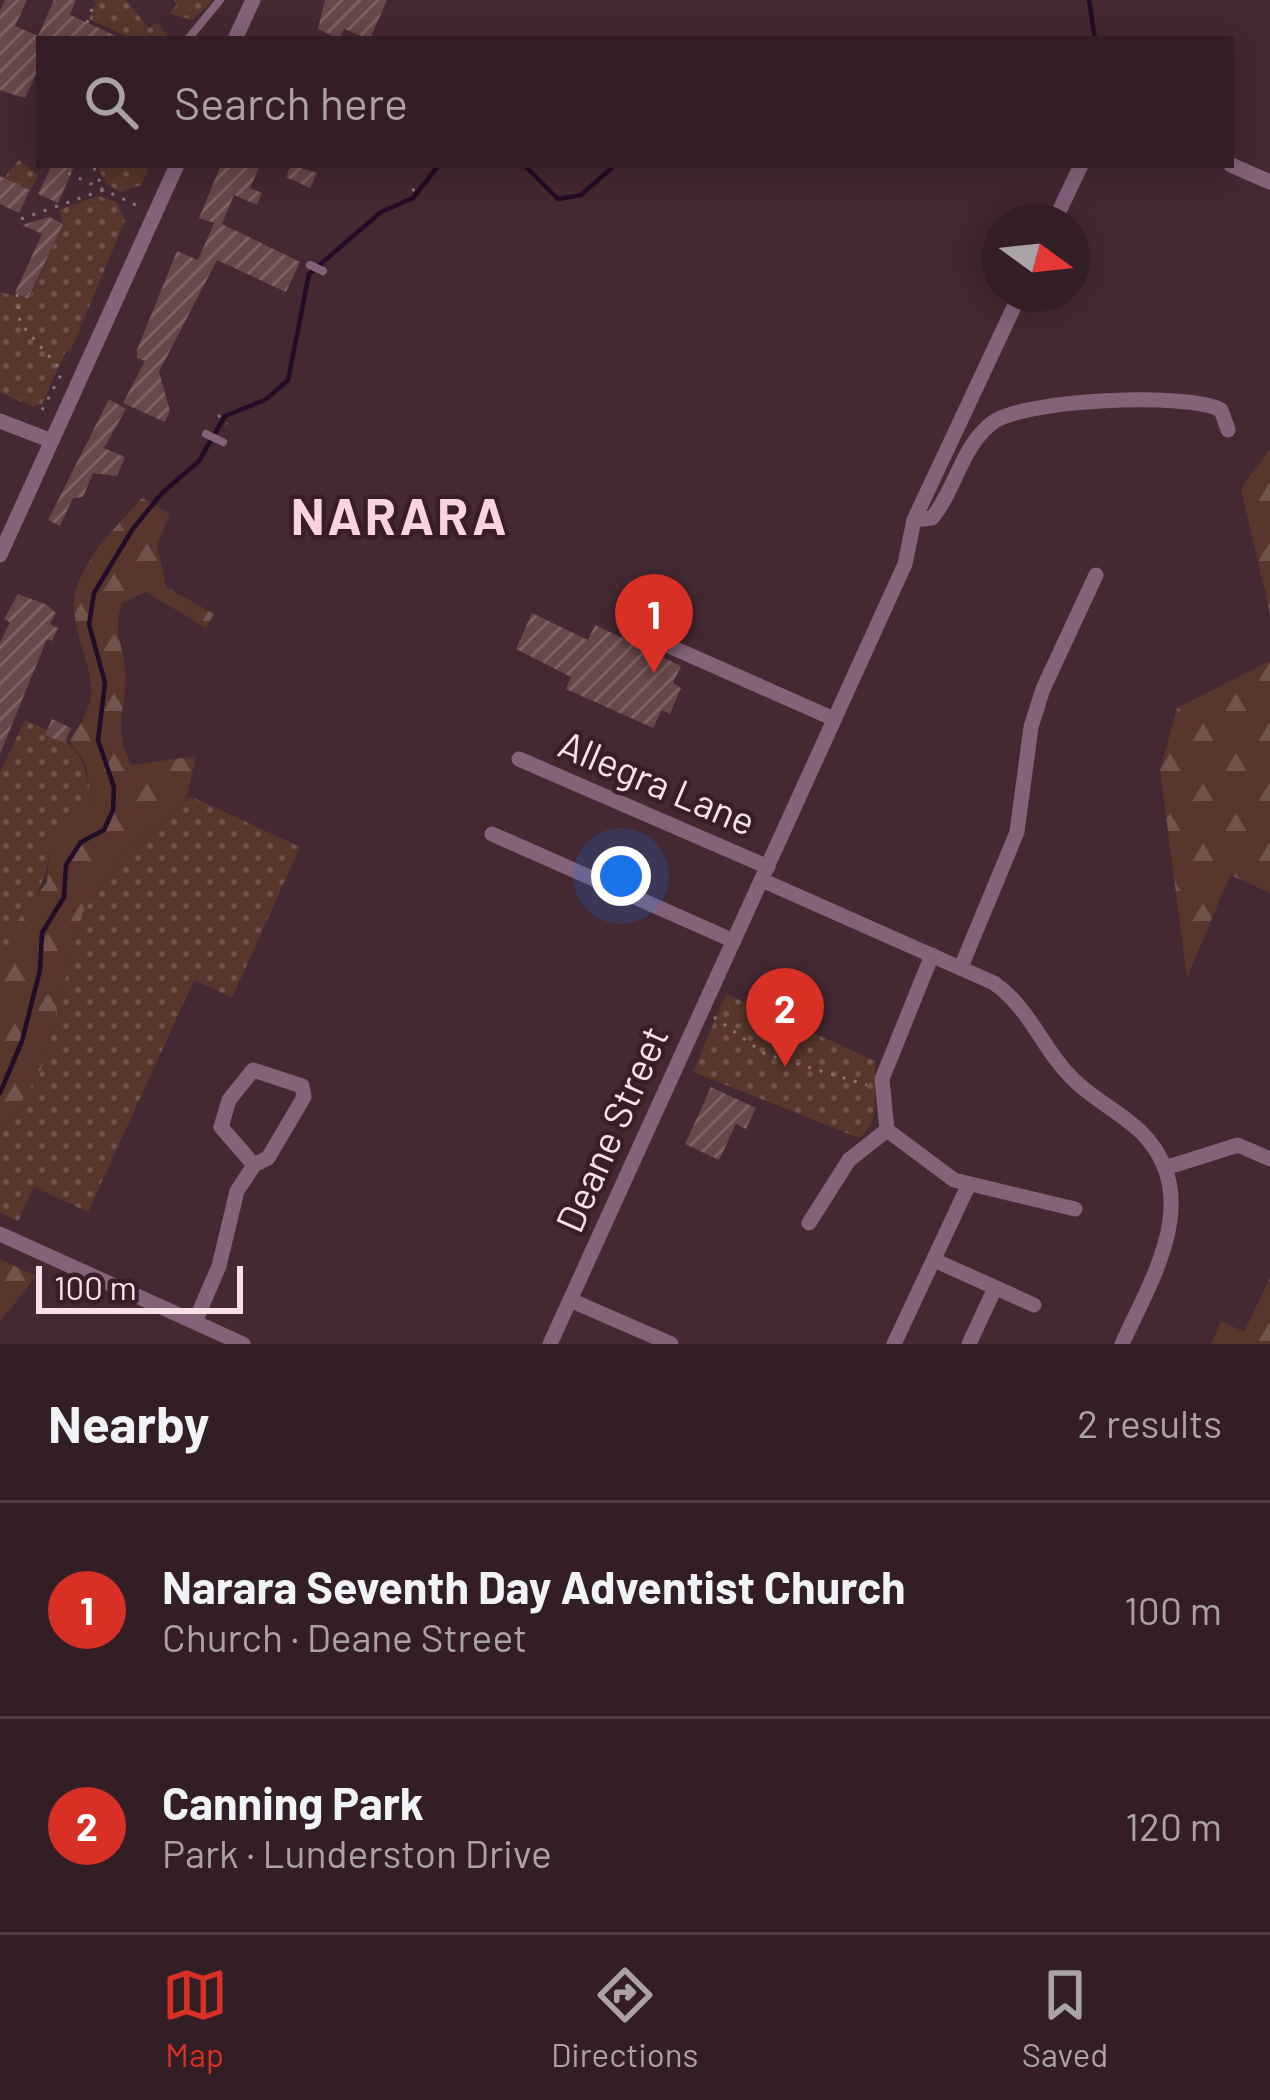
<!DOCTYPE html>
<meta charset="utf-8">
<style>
body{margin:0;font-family:Barlow,sans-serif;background:#3e2b32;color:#f1f3f6}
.compass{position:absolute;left:982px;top:204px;width:108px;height:108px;border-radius:50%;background:#331e26;box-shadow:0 6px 30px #0003;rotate:105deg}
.scale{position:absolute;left:36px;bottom:30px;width:207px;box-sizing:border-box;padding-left:12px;border:6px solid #f5e1e7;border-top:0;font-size:33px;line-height:42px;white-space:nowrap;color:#f5e1e7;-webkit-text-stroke:9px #391e28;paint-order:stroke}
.you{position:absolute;left:621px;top:876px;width:42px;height:42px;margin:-30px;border:9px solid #fff;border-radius:50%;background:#1a73e8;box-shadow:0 0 0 18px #1a73e833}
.badge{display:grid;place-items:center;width:78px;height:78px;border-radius:50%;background:#d93025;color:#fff;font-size:39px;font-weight:700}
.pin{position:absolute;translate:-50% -99px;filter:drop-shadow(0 3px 6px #0008)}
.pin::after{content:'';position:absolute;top:63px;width:42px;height:36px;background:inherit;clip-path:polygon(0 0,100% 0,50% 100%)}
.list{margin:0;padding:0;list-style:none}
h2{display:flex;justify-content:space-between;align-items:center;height:156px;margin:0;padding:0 48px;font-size:51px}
h2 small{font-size:39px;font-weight:400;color:#a9a2a7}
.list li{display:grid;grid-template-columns:78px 1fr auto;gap:36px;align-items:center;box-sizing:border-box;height:216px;padding:0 48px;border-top:3px solid #4e3c43}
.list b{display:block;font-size:45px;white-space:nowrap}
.list p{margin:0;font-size:39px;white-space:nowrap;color:#a9a2a7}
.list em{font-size:39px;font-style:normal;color:#a9a2a7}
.icon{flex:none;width:66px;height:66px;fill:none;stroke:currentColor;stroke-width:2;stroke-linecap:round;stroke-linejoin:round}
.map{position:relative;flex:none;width:1270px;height:1344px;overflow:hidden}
.search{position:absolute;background:#331e26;box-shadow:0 6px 30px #0003;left:36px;right:36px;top:36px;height:132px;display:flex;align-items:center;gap:30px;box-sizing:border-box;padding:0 42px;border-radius:0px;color:#a9a2a7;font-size:45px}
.sheet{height:588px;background:#331e26}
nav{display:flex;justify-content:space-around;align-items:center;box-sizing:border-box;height:168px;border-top:3px solid #4e3c43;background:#331e26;font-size:33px;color:#a9a2a7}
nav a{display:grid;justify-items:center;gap:6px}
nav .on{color:#d93025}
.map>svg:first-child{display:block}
.green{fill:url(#green-dots)}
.forest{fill:url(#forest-firs)}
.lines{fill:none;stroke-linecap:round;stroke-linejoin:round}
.stream{stroke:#210d28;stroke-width:4.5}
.building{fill:url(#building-hatch)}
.path{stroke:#8b727b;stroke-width:3;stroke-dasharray:3 9;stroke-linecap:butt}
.service{stroke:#83627a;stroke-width:8}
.minor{stroke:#83627a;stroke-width:15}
.labels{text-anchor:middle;stroke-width:9;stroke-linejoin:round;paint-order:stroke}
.street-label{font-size:39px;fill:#f5e1e7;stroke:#391e28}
.district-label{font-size:51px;font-weight:bold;letter-spacing:3px;fill:#f9d3df;stroke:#391e28}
</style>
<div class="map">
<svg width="1270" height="1344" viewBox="0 0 1270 1344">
<defs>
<pattern id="green-dots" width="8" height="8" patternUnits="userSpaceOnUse" patternTransform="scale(3)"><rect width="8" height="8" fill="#58362c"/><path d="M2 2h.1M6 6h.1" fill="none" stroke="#71534b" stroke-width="1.8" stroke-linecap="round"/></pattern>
<pattern id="forest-firs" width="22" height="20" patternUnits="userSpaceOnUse" patternTransform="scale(3)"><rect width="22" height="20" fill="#58362c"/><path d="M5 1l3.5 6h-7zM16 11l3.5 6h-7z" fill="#71534b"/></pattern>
<pattern id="building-hatch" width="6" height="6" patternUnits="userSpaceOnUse" patternTransform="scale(3)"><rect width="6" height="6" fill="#684748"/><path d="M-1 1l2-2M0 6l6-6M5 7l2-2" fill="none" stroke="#7e6162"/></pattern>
</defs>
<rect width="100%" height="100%" fill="#442832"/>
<g class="green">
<polygon points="97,0 126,0 149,28 158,22 169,39 132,39 89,19"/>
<polygon points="173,0 213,0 192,20 169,13 177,5"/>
<polygon points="19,160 38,175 31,190 4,178"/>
<polygon points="97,165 150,165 141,185 121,192 106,184"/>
<polygon points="98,196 117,202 125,221 70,352 66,351 42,404 33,407 0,392 0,292 29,299 63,224 59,210"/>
<path d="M25,720C76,743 82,748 93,804L50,846C47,893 18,920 0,965V772Z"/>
<polygon points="190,796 300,847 232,998 194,980 88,1212 34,1187 18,1221 0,1212 0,1134 40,1073 83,912 121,856"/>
<path d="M726,994L876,1061C871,1090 884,1120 859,1138L693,1072Z"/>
</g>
<g class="forest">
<polygon points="1270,449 1270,614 1241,489"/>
<path d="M142,498L170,514L157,544L166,587L214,614L206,628L146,592L122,603C112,629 123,643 125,670C128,705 111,732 132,765L196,756L186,799L121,856L83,912L40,1073L0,1134V965L16,923L47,882L50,846L79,809L93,804L85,763L69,740C113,685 79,666 74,608C71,569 118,525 142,498Z"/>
<polygon points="1270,661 1270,893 1230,875 1187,978 1160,770 1177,708"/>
<polygon points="0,1259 36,1276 0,1322"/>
<polygon points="1270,1278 1270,1344 1211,1344 1221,1321 1244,1332"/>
</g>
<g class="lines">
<g class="stream">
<polyline points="1089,0 1095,39"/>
<polyline points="524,165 558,199 581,195 615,165"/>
<polyline points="0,1093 22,1041 40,970 42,933 64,897 66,865 81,842 104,830 113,810 114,787 98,740 105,683 89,624 94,593 132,530 162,493 199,461 225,416 265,400 288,380 309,274 381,212 413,198 439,165"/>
</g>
</g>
<g class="building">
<polygon points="5,0 27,0 15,26 38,36 54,0 76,0 70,15 123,39 39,39 39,68 25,98 8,93 0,90 0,11"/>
<polygon points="325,0 387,0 370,39 344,29 339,39 318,29"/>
<polygon points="52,165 75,165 58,203 38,194"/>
<polygon points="221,165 260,165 250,188 262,193 257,205 234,195 222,224 300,262 286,292 217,260 159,372 170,411 165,422 123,403 145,361 137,358 137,350 177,251 198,260 214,223 199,218"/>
<polygon points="291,165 317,173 310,188 286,177"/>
<polygon points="0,176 30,190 19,213 0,204"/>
<polygon points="49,217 63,224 28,299 15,293 42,234 22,225"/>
<polygon points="109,399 126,409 104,448 125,457 117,476 93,473 83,497 73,498 60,526 48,520"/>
<polygon points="18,594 47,605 56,613 50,624 58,628 52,641 47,639 0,754 0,643 10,622 4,619"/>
<polygon points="532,613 588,640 595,625 681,666 673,683 681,688 670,714 662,710 653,728 566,689 571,677 516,649"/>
<polygon points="52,719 71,728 65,743 45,735"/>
<polygon points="711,1087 756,1108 746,1129 736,1124 719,1160 685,1144"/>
</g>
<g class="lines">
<g class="path">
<polyline points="87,23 95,0"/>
<polyline points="68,173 140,207"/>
<polyline points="412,189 422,195"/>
<polyline points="21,219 103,190 93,165"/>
<polyline points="17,294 20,323 61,370"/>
<polyline points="42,410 63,371"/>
<polyline points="218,415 227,424"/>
<polyline points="714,1017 765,1054 867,1085"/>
</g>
<g class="service">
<polyline points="188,39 220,0"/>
<polyline points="310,265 323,271"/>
<polyline points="206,434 223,442"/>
</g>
<g class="minor">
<polyline points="235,39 253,0"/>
<polyline points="1231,165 1270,182"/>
<polyline points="1054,222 1081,165"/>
<polyline points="0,421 52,441"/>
<path d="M914,520L932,518C956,489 961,447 992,423C1022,399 1188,392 1221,410L1228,430"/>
<polyline points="0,555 177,165"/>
<polyline points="633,630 834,719"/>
<polyline points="519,759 768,867"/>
<polyline points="492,834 734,941"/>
<path d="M762,880L994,983C1031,1009 1043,1051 1075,1081C1095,1100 1121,1113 1141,1132C1205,1196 1152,1278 1122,1344"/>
<polyline points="932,955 882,1079 887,1130 954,1180 1075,1209"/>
<polyline points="961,967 1017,832 1031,727 1043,689 1096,575"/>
<polyline points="1165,1168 1238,1145 1270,1159"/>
<polyline points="809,1223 849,1160 887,1130"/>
<polyline points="0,1234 243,1344"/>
<polyline points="934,1260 1034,1305"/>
<polyline points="570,1300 671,1344"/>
<polyline points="195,1322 219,1266 237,1191 254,1165 268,1158 304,1097 302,1086 253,1070 229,1100 221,1127 254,1165"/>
<polyline points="550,1344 905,564 914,520 1020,294"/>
<polyline points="894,1344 969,1184"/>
<polyline points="969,1344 995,1288"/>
</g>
</g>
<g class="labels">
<g class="street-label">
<text transform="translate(657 783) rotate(23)" y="14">Allegra Lane</text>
<text transform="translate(612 1129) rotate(-66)" y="14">Deane Street</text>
</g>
<g class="district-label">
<text x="400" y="535">NARARA</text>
</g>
</g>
</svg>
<svg class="compass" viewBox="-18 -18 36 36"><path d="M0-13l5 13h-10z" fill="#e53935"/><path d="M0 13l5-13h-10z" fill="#a9a2a7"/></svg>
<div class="scale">100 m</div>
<div class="you"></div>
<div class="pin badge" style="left:654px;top:673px">1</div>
<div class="pin badge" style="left:785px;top:1067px">2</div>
<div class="search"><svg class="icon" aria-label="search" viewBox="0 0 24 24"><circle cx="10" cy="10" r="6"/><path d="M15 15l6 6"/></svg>Search here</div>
</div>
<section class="sheet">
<h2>Nearby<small>2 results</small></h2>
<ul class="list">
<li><span class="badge">1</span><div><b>Narara Seventh Day Adventist Church</b><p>Church · Deane Street</p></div><em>100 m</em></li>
<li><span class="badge">2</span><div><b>Canning Park</b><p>Park · Lunderston Drive</p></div><em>120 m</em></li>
</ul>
</section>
<nav>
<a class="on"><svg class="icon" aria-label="map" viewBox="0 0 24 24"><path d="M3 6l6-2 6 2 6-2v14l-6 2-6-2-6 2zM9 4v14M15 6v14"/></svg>Map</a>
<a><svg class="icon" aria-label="directions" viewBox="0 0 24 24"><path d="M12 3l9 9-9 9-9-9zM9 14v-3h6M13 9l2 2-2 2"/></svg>Directions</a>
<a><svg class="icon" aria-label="saved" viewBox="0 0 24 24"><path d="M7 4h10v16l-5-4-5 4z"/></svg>Saved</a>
</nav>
